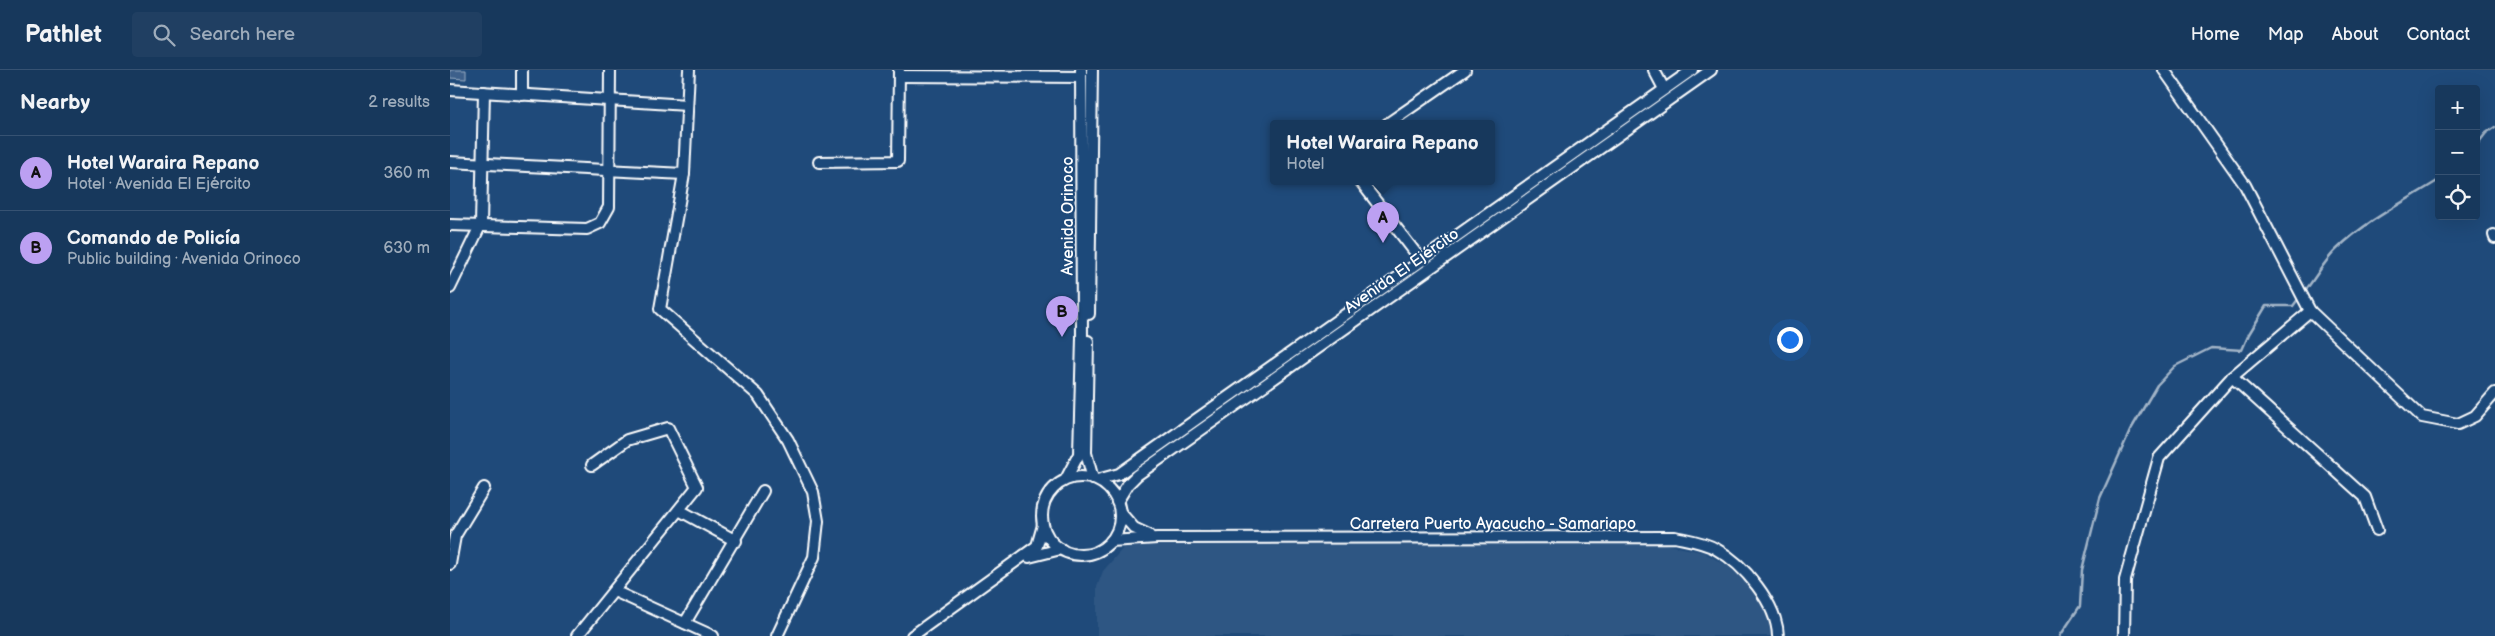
<!DOCTYPE html>
<meta charset="utf-8">
<style>
body{margin:0;font-family:"Balsamiq Sans",sans-serif;background:#203f62;color:#f1f3f6}
.controls{position:absolute;right:15px;top:15px;display:grid;overflow:hidden;border-radius:5px;box-shadow:0 5px 20px #0002}
.controls button{width:45px;height:45px;display:grid;place-items:center;padding:0;border:0;border-bottom:1px solid #365272;background:#17385c;color:#f1f3f6;font:25px sans-serif}
.you{position:absolute;left:1339px;top:269px;width:18px;height:18px;margin:-12px;border:4px solid #fff;border-radius:50%;background:#1a73e8;box-shadow:0 0 0 8px #1a73e833}
.badge{display:grid;place-items:center;width:32px;height:32px;border-radius:50%;background:#bca0f2;color:#111;font-size:16px;font-weight:700}
.pin{position:absolute;translate:-50% -41px;filter:drop-shadow(0 1px 2px #0008)}
.pin::after{content:'';position:absolute;top:26px;width:18px;height:15px;background:inherit;clip-path:polygon(0 0,100% 0,50% 100%)}
.popup{position:absolute;left:820px;top:50px;width:225px;height:65px;box-sizing:border-box;display:grid;place-content:center;border-radius:5px;background:#17385c;filter:drop-shadow(0 1px 4px #0005);font-size:16px;white-space:nowrap;color:#9eacbb}
.popup b{font-size:19px;color:#f1f3f6}
.popup::after{content:'';position:absolute;left:50%;top:100%;margin-left:-10px;border:10px solid transparent;border-top-color:#17385c}
.list{margin:0;padding:0;list-style:none}
h2{display:flex;justify-content:space-between;align-items:center;height:65px;margin:0;padding:0 20px;font-size:21px}
h2 small{font-size:16px;font-weight:400;color:#9eacbb}
.list li{display:grid;grid-template-columns:32px 1fr auto;gap:15px;align-items:center;box-sizing:border-box;height:75px;padding:0 20px;border-top:1px solid #365272}
.list b{display:block;font-size:19px;white-space:nowrap}
.list p{margin:0;font-size:16px;white-space:nowrap;color:#9eacbb}
.list em{font-size:16px;font-style:normal;color:#9eacbb}
.icon{flex:none;width:28px;height:28px;fill:none;stroke:currentColor;stroke-width:2;stroke-linecap:round;stroke-linejoin:round}
.map{position:relative;flex:none;width:2045px;height:566px;overflow:hidden}
header{display:flex;align-items:center;gap:30px;box-sizing:border-box;height:70px;padding:0 25px;background:#17385c;border-bottom:1px solid #365272}
header strong{font-size:24px}
nav{display:flex;gap:28px;margin-inline-start:auto;font-size:18px}
.search{width:350px;height:45px;background:#203f62;display:flex;align-items:center;gap:12px;box-sizing:border-box;padding:0 18px;border-radius:5px;color:#9eacbb;font-size:19px}
main{display:flex}
aside{flex:1;background:#17385c}
.map>svg:first-child{display:block}
.built{fill:#2e5683}
.green{fill:#3c618b;stroke:#9eb0c5}
.lines{fill:none;stroke-linecap:round;stroke-linejoin:round}
.stream{stroke:#a3b5c8;stroke-width:2.5}
.minor-casing{stroke:#fff;stroke-width:14}
.minor{stroke:#1f4a7a;stroke-width:10}
.labels{text-anchor:middle;stroke-width:4;stroke-linejoin:round;paint-order:stroke}
.street-label{font-size:16px;fill:#fff;stroke:#1f4a7a}
</style>
<header>
<strong>Pathlet</strong>
<div class="search"><svg class="icon" aria-label="search" viewBox="0 0 24 24"><circle cx="10" cy="10" r="6"/><path d="M15 15l6 6"/></svg>Search here</div>
<nav><a>Home</a><a>Map</a><a>About</a><a>Contact</a></nav>
</header>
<main>
<aside>
<h2>Nearby<small>2 results</small></h2>
<ul class="list">
<li><span class="badge">A</span><div><b>Hotel Waraira Repano</b><p>Hotel · Avenida El Ejército</p></div><em>360 m</em></li>
<li><span class="badge">B</span><div><b>Comando de Policía</b><p>Public building · Avenida Orinoco</p></div><em>630 m</em></li>
</ul>
</aside>
<div class="map">
<svg width="2045" height="566" viewBox="0 0 2045 566">
<rect width="100%" height="100%" fill="#1f4a7a"/>
<filter id="ink" filterUnits="userSpaceOnUse"><feTurbulence type="fractalNoise" baseFrequency=".02" numOctaves="2"/><feDisplacementMap in="SourceGraphic" scale="10" xChannelSelector="R" yChannelSelector="G"/><feConvolveMatrix kernelMatrix="1 2 1 2 8 2 1 2 1" color-interpolation-filters="sRGB"/></filter>
<g filter="url(#ink)">
<polygon class="built" points="711,473 1213,474 1253,482 1278,496 1301,518 1316,541 1324,566 647,566 647,517 653,501 674,477"/>
<polygon class="green" points="0,0 16,0 16,9 0,8"/>
<g class="lines">
<g class="stream">
<polyline points="2026,76 2036,63 2045,57"/>
<path d="M1854,222C1865,209 1874,191 1887,179C1917,150 1954,132 1989,110"/>
<polyline points="1610,566 1630,536 1632,500 1650,428 1680,361 1707,315 1725,296 1761,278 1792,280 1799,264 1816,236 1843,236 1849,228"/>
</g>
<defs>
<g id="minor">
<polyline points="239,0 234,104 210,239 308,325 338,370 363,422 368,451 364,487 327,566"/>
<polyline points="1204,0 1214,19"/>
<polyline points="1714,0 1795,115 1860,241 1972,347 2008,354 2025,346 2045,323"/>
<polyline points="449,6 631,7"/>
<polyline points="0,20 237,35"/>
<polyline points="72,25 72,0"/>
<polyline points="937,54 1015,0"/>
<polyline points="0,92 234,104"/>
<polyline points="369,92 448,91 449,1"/>
<polyline points="911,112 971,190"/>
<polyline points="0,155 137,159 150,153 159,137 160,0"/>
<polyline points="2044,165 2045,168"/>
<polyline points="0,218 31,154 34,22"/>
<polyline points="639,244 642,0"/>
<polyline points="638,271 636,383 643,409"/>
<polyline points="1782,307 1915,427 1927,460"/>
<circle cx="631" cy="446" r="39"/>
<polyline points="616,409 629,384 632,268 631,0"/>
<polyline points="647,410 669,404 1242,0"/>
<polyline points="667,432 678,414 687,405 1261,0"/>
<polyline points="229,440 286,471"/>
<polyline points="670,442 684,458 699,465"/>
<path d="M661,471L707,468L1225,467C1239,470 1254,472 1266,479C1294,494 1327,534 1328,566"/>
<polyline points="579,487 611,479"/>
<polyline points="0,494 5,466 34,418"/>
<polyline points="164,521 263,566"/>
<polyline points="235,553 313,421"/>
<polyline points="127,566 247,417 218,358 177,370 142,395"/>
<polyline points="462,566 587,476 593,455"/>
<polyline points="1674,566 1675,510 1709,388 1782,307 1860,241"/>
</g>
</defs>
<use href="#minor" class="minor-casing"/>
<use href="#minor" class="minor"/>
</g>
</g>
<g class="labels">
<g class="street-label">
<text transform="translate(617 146) rotate(-90)" y="6">Avenida Orinoco</text>
<text transform="translate(951 200) rotate(-35)" y="6">Avenida El Ejército</text>
<text x="1043" y="459">Carretera Puerto Ayacucho - Samariapo</text>
</g>
</g>
</svg>
<div class="controls">
<button>+</button>
<button>−</button>
<button><svg class="icon" aria-label="locate" viewBox="0 0 24 24"><circle cx="12" cy="12" r="6"/><path d="M12 2v4M12 18v4M2 12h4M18 12h4"/></svg></button>
</div>
<div class="you"></div>
<div class="pin badge" style="left:933px;top:173px">A</div>
<div class="popup"><b>Hotel Waraira Repano</b>Hotel</div>
<div class="pin badge" style="left:612px;top:267px">B</div>
</div>
</main>
